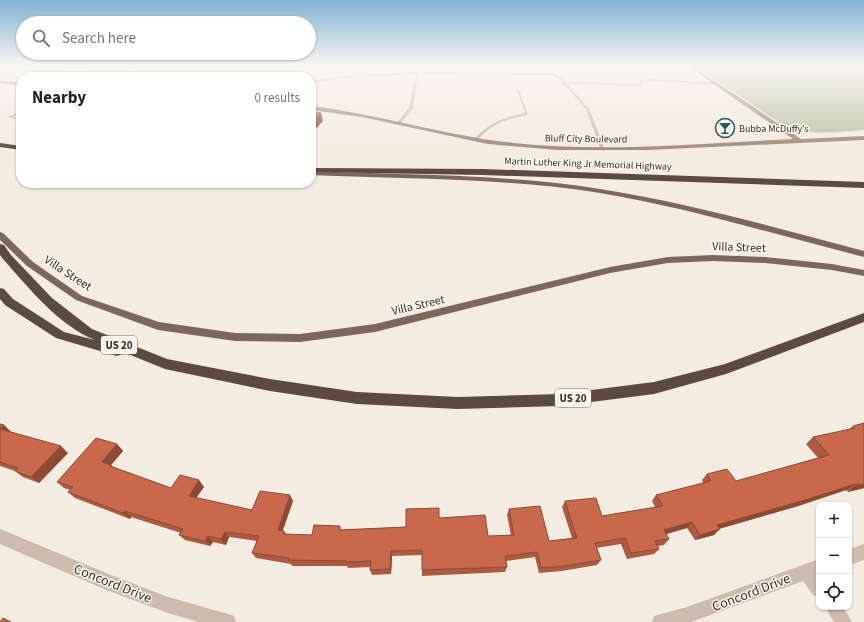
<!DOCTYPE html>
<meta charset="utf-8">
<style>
body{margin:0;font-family:"Source Sans 3",sans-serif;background:#f6f6f6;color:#222}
.controls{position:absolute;right:12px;bottom:12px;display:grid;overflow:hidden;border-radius:8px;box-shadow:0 1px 3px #0004}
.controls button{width:36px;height:36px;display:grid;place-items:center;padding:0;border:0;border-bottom:1px solid #e0e0e0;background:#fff;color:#222;font:20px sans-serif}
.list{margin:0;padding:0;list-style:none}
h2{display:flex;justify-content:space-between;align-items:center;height:52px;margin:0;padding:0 16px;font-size:17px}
h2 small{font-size:13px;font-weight:400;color:#767676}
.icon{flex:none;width:22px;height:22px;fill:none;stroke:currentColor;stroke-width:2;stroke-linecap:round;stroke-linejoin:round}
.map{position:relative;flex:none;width:864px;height:622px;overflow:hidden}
.search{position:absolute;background:#fff;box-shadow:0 1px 3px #0004;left:16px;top:16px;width:300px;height:44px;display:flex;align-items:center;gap:10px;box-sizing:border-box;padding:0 14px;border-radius:22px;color:#767676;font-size:15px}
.panel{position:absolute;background:#fff;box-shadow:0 1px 3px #0004;left:16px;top:72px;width:300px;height:116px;border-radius:16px}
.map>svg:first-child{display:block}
.green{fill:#b8c4a0}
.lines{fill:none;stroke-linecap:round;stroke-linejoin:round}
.lane{fill:#cdbbac;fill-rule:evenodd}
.street{fill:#cdbbac;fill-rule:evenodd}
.secondary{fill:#a18a7d;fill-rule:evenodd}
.primary{fill:#7d675c;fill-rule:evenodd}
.highway{fill:#5c4a42;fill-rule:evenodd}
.wall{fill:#ac5a40}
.shaded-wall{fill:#8c4a34}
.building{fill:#c8694b;stroke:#8c4a34}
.labels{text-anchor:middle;stroke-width:3;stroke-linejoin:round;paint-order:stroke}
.far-poi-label{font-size:10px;fill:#3b302b;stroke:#fbf5ee;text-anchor:start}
.far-street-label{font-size:10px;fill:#3b302b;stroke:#fbf5ee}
.shield{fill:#fbf5ee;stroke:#756b66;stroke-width:1}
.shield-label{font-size:11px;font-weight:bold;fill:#3b302b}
.street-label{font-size:12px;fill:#3b302b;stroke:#fbf5ee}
.near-street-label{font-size:14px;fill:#3b302b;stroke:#fbf5ee}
</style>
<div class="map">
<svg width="864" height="622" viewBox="0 0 864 622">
<rect width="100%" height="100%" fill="#f4ebe1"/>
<path class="green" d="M693,65H864V130C834,132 808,137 780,123Z"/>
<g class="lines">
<g class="lane">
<polygon points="143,65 145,65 145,68 124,77 65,71 66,70 124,75 143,67"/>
<polygon points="199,65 221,65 215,67"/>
<polygon points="418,65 420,65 422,69 419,72 554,73 562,78 567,84 573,82 640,84 641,80 651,79 718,83 719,84 718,85 651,81 643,82 642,85 641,86 573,84 568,85 589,109 605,150 603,151 601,150 586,109 560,80 553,75 418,74 413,108 400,124 399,124 397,123 409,108 416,74 344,78 311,83 311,81 344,76 416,72 420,69"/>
<polygon points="794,65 796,65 835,83 864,82 864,84 839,85 864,97 864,99 835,85 761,88 752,90 751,93 805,127 813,128 864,126 864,128 813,130 803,129 748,93 750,88 761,86 831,83"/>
<path d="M518,89L519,90L528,115C503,120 495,122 476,141H474V139C492,121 500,119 525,113L517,90Z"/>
<polygon points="21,111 21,113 13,117 21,118 21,120 7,117"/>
</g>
<g class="street">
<polygon points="0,529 111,575 168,597 228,614 234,616 236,622 199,622 168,613 104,589 0,544"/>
<polygon points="864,544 864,560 849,565 849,549"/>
<polygon points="819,559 819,597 813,595 803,581 691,622 652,622 654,616 687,607"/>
<polygon points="825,607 843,607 852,622 834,622"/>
</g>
<g class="secondary">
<path d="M686,65H691L801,139L864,136V140L647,150H558L488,144L362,117L311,110V106C379,114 445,136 514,143C607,153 700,143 793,139Z"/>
<polygon points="0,81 21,82 21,86 0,83"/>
</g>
<g class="primary">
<path d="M311,171C407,175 505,174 600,189C689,203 777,228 864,251V257C776,235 690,208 600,193C505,178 407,179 311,175Z"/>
<polygon points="0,232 3,233 33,262 82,296 159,322 235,333 300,334 375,324 610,267 668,257 713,255 765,257 832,264 864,270 864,276 832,270 765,263 713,261 668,263 610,273 375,332 300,342 235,341 158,330 76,300 27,266 0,240"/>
</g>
<g class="highway">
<polygon points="0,143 21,146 21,150 0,147"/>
<polygon points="311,168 483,169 864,182 864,188 483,175 311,172"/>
<path d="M0,244L4,245L11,255L52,298L92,329L167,359L270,379L357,392L458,397L560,394L654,382L725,364L864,313V322L726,374L654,394L560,406L458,409L357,404L270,391L165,369L123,352L122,354L117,356L56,338L5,305L0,299V288L4,289L13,299L64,332L95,340C58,325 29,288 3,259L0,255Z"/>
</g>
</g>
<g class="wall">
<polygon points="864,423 864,488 848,492 846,490 798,506 719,529 714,535 695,540 687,528 666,534 669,539 664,545 657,546 659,549 654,554 627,559 621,544 596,548 601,560 597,565 562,571 539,573 535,557 506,561 507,567 505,572 422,576 422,555 392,556 391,574 372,575 370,570 370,567 348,568 347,566 292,566 291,564 256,558 252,553 257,541 229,537 226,545 213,542 210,546 185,540 179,535 181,533 131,517 130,519 75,498 68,492 70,490 64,488 57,482 117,444 123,451 111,465 113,467 171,488 204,487 196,498 252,510 293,501 282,531 284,531 286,534 312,535 340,526 341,530 406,527 439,518 488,536 511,535 507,515 509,509 549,541 572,538 562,507 565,501 602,516 655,507 652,501 656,495 703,483 702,480 707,474 736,481 818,458 806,444 813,437 848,430 853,426"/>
<polygon points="0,424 4,425 11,432 68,453 39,483 23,477 15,471 0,466"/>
</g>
<g class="shaded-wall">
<polygon points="321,113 323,121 311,134 311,124"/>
<polygon points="4,425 11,432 0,429"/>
<polygon points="117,444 123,451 111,465 117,471 102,462"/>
<polygon points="61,446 68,453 39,483 31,477"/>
<polygon points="199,480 204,487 193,502 189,496"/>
<polygon points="864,483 864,488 848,492 856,485"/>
<polygon points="855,484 846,490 798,506 711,531 717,525"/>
<polygon points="290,495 293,501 281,536 278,530"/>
<polygon points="125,511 131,517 130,519 123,513"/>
<polygon points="692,522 687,528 659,536 664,530"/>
<polygon points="720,529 714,535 695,540 700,535"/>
<polygon points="225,532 229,537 226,545 221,539"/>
<polygon points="208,536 213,542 210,546 205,541"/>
<polygon points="391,551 392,556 391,574 390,569"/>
</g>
<g class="building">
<polygon points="311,112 321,113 311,124"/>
<polygon points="864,423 864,484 856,485 855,484 805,500 717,525 720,529 700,535 692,522 664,530 669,539 655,541 659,549 631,553 625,538 595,543 601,560 565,566 541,568 537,552 505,556 507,567 422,570 422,550 391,551 390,569 370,570 371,561 346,562 346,561 289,560 289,558 252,553 259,536 225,532 221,539 208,536 205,541 179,535 183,529 125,511 123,513 68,492 73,487 57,482 96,438 117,444 102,462 111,465 110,466 171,488 180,475 199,480 189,496 252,510 260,491 290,495 278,530 284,531 283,534 312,535 314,525 340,526 339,530 406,527 406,509 439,508 439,518 485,515 488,536 514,535 509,509 540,506 549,541 577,538 565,501 596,498 602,516 663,506 656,495 711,481 707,474 727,469 736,481 829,455 813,437 855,428 853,426"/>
<polygon points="0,424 4,425 0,429 61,446 31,477 15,471 18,468 0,462"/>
<polygon points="3,618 11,622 0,622"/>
</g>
<linearGradient id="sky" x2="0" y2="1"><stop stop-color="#7eb2d2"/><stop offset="0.43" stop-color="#faf6f2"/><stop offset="1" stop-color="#faf6f2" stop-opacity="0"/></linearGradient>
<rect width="864" height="152" fill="url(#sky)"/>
<defs>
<symbol id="bar-ring" viewBox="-11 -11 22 22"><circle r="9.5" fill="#fbf5ee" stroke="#1f5a5e" stroke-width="1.5"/><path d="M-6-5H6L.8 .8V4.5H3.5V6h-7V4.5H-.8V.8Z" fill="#1f5a5e"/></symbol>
</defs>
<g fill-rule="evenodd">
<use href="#bar-ring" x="714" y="117" width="22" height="22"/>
</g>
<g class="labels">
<g class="far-poi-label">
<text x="739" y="132">Bubba McDuffy's</text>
</g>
<g class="far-street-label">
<text transform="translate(586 138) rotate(1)" y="4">Bluff City Boulevard</text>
<text transform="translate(588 163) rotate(2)" y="4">Martin Luther King Jr Memorial Highway</text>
</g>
<g class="shield">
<rect x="101" y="336" width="36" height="18" rx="3"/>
<rect x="555" y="389" width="36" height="18" rx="3"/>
</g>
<g class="shield-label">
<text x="119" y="349">US 20</text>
<text x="573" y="402">US 20</text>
</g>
<g class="street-label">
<text transform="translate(739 247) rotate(2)" y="4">Villa Street</text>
<text transform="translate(68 273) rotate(33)" y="4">Villa Street</text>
<text transform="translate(418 305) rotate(-13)" y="4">Villa Street</text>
</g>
<g class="near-street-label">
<text transform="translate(113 583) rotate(22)" y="5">Concord Drive</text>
<text transform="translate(751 592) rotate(-21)" y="5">Concord Drive</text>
</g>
</g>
</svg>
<div class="controls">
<button>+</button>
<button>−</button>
<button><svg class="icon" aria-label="locate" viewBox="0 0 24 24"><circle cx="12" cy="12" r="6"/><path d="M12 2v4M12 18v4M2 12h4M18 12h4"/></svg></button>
</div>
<div class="search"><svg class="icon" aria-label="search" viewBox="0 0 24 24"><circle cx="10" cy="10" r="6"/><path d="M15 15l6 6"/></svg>Search here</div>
<section class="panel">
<h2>Nearby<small>0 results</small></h2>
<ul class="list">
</ul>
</section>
</div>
